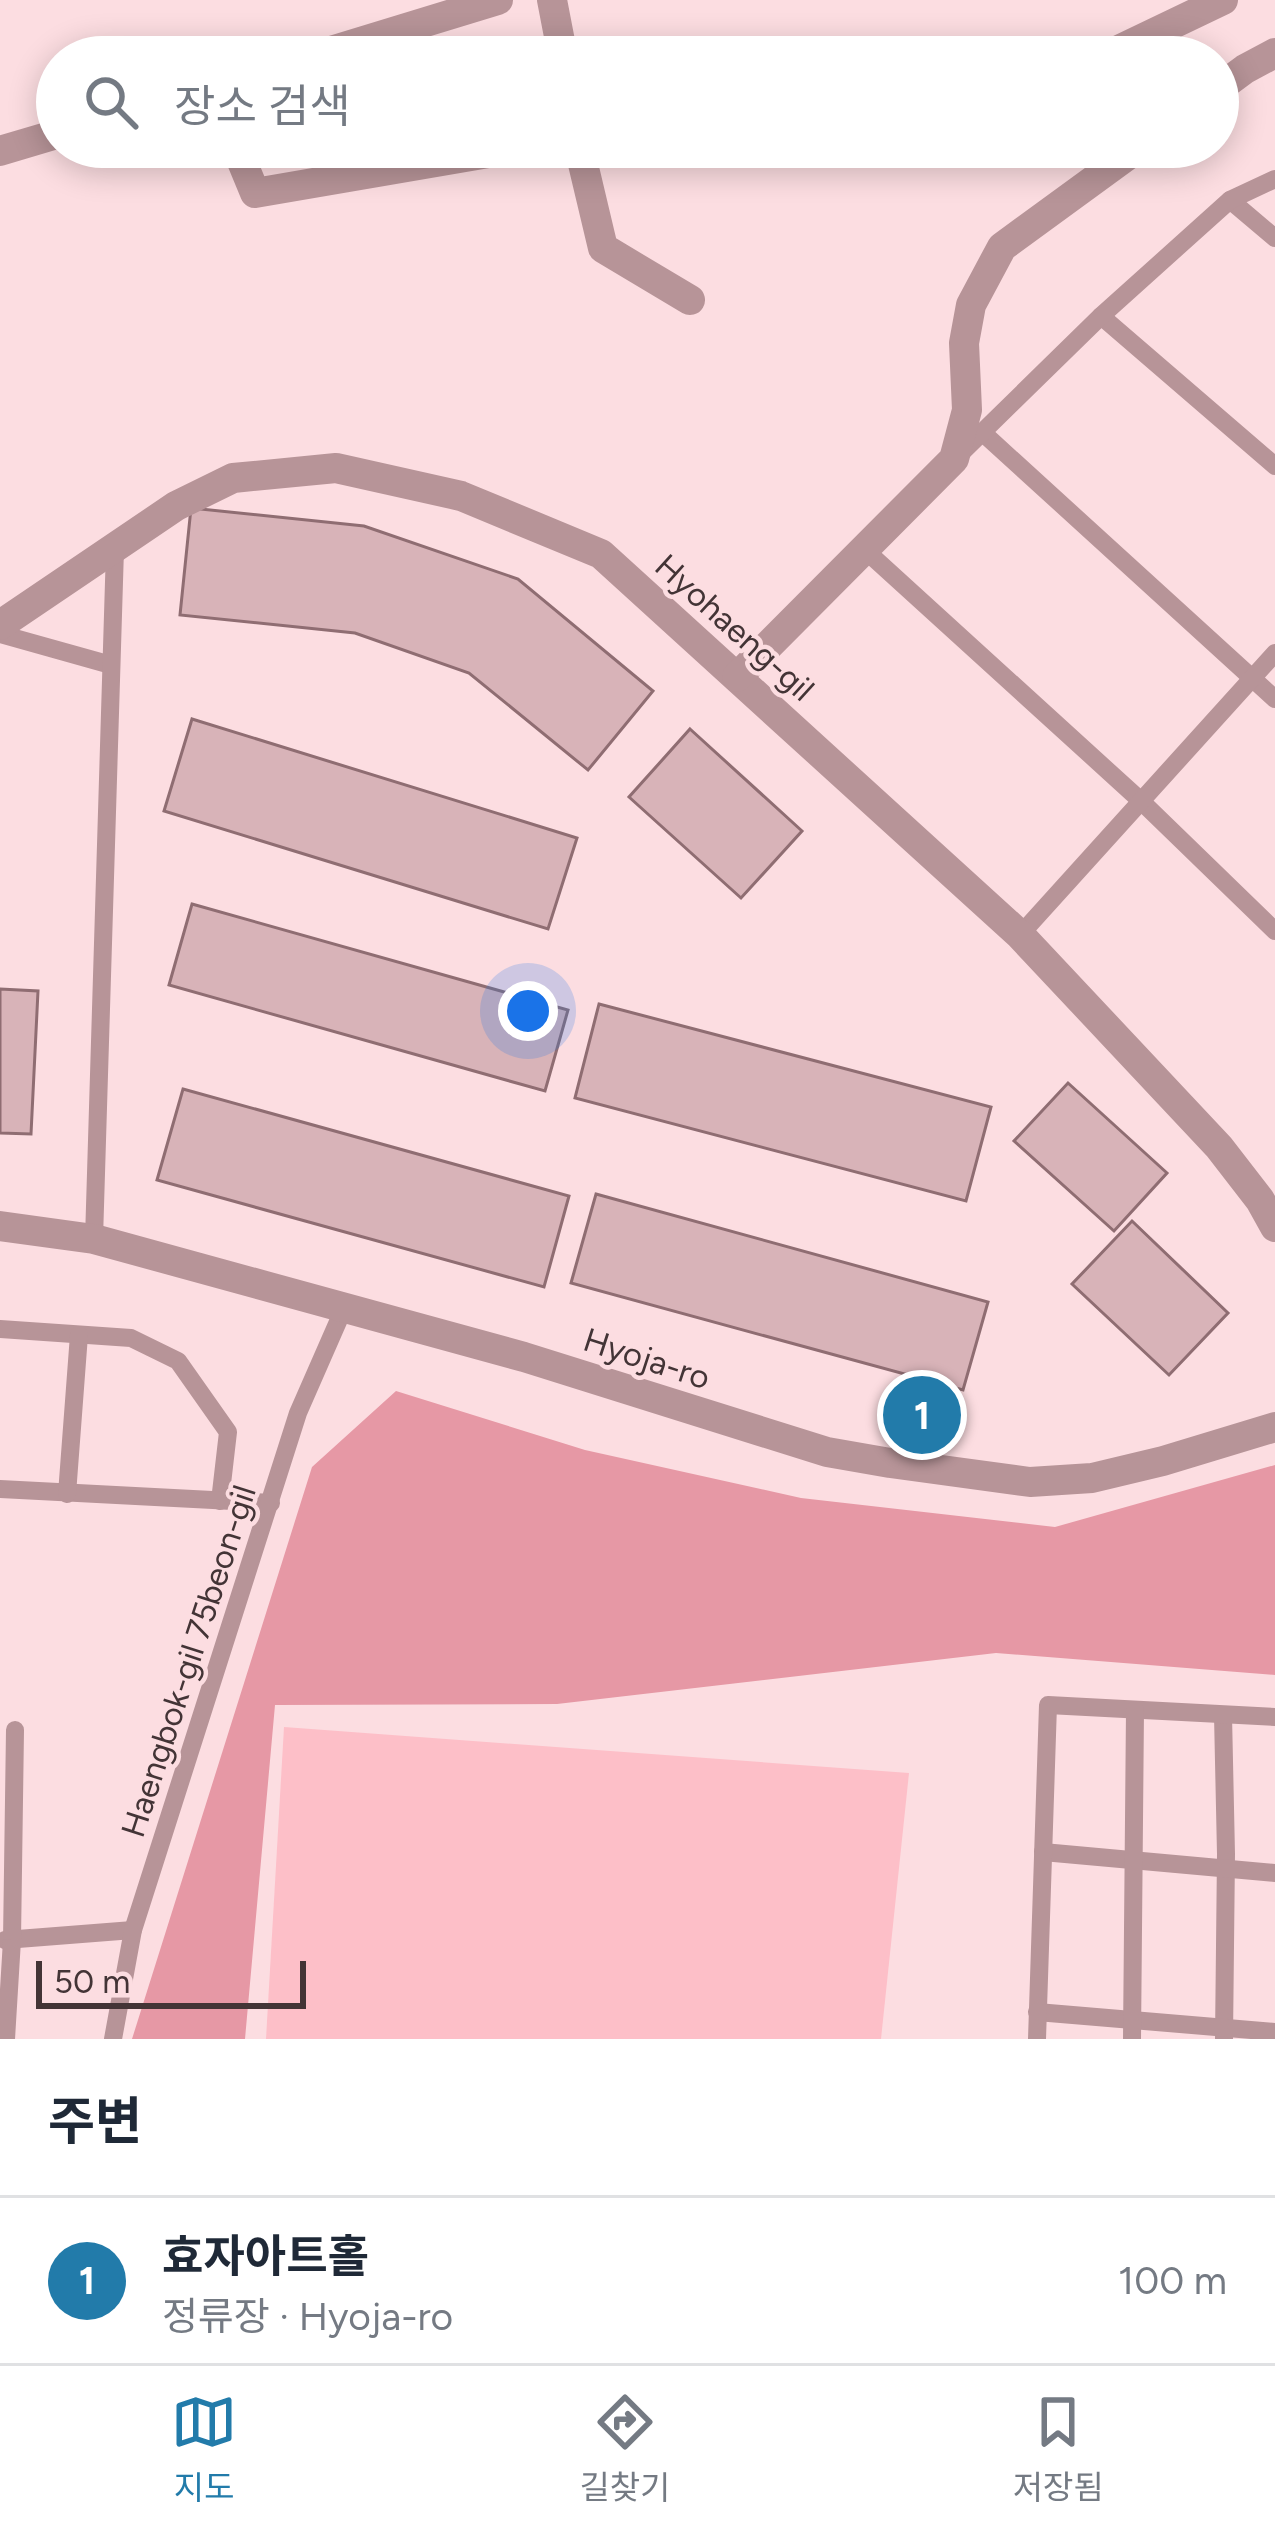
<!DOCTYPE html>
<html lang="ko">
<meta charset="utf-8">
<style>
body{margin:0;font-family:Figtree,"Noto Sans KR",sans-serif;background:#f6f6f7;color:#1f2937}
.scale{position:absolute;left:36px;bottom:30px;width:270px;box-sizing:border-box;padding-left:12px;border:6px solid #433436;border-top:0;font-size:33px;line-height:42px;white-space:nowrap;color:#433436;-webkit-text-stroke:9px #fcdde1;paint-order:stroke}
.you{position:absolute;left:528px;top:1011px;width:42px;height:42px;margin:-30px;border:9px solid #fff;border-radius:50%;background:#1a73e8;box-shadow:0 0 0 18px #1a73e833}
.badge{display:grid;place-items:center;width:78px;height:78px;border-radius:50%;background:#227baa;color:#fff;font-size:39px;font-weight:700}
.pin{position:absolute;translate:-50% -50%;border:6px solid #fff;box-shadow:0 3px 12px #0006}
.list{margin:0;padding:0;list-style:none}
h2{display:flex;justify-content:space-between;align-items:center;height:156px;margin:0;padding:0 48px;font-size:51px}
h2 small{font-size:39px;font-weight:400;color:#747a83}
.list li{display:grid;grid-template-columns:78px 1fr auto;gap:36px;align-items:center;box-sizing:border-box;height:168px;padding:0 48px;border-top:3px solid #e0e1e3}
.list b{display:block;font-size:45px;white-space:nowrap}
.list p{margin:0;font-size:39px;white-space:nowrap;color:#747a83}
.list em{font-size:39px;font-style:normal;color:#747a83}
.icon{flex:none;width:66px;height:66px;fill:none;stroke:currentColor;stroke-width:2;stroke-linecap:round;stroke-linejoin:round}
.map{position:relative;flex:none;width:1275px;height:2039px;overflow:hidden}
.search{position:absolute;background:#fff;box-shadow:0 6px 30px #0003;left:36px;right:36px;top:36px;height:132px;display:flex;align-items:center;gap:30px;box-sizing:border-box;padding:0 42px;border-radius:66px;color:#747a83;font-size:45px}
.sheet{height:324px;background:#fff}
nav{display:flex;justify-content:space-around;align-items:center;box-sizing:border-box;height:168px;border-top:3px solid #e0e1e3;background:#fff;font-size:33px;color:#747a83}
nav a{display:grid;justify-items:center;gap:6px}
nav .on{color:#227baa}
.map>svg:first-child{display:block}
.green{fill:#fdbfc8}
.forest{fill:#e698a5}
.building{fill:#d8b3b8;stroke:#8f6d72;stroke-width:3}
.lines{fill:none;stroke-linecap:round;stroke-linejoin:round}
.service{stroke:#b79498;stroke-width:18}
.minor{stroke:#b79498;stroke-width:30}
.tertiary{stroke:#b79498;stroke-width:30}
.labels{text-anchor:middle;stroke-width:9;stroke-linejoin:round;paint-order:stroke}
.street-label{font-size:33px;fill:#433436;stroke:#fcdde1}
</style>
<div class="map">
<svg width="1275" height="2039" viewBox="0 0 1275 2039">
<rect width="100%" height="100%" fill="#fcdde1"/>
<polygon class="green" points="284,1727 909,1773 881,2039 266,2039"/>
<polygon class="forest" points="396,1391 585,1450 801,1498 1055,1527 1275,1465 1275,1675 996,1653 557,1704 275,1705 245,2039 132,2039 312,1467"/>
<g class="building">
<polygon points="191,508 364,526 518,579 653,691 588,770 469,673 355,633 180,615"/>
<polygon points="192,719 577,838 548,929 164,811"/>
<polygon points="690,729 802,831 741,898 629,797"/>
<polygon points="192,904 568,1010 545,1091 169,985"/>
<polygon points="0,989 38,991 31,1134 0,1133"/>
<polygon points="599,1004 991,1107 966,1201 575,1098"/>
<polygon points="1068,1083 1167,1173 1114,1231 1014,1141"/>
<polygon points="183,1089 569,1196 544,1287 157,1180"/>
<polygon points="596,1194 988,1302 963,1390 571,1283"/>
<polygon points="1132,1221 1228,1313 1169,1375 1072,1284"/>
</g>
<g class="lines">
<g class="service">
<polyline points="1230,200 1275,238"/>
<polyline points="1101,316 1275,466"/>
<polyline points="982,432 1275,699"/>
<polyline points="958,456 1101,316 1230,200 1275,179"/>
<polyline points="864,549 1141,801 1275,931"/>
<polyline points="0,634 111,665"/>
<polyline points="1020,935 1275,653"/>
<polyline points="94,1239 115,549"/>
<polyline points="0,1329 131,1338 178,1361 228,1432 220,1501"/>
<polyline points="0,1489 271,1503"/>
<polyline points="67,1494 79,1335"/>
<polyline points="1223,1715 1226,1854 1224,2039"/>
<polyline points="1043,1852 1275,1873"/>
<polyline points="5,1940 133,1930"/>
<polyline points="1037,2012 1275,2032"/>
<polyline points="6,2039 12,1940 15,1730"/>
<polyline points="113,2039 133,1930 298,1413 344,1308"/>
<polyline points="1037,2039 1048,1705 1275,1717"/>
<polyline points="1132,2039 1135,1710"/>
</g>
<g class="minor">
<polyline points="552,0 563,57"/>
<polyline points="311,57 498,0"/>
<polyline points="1104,57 1223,0"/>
<polyline points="1218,89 1245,69 1275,53"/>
<polyline points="236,147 255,193 523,147"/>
<polyline points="579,147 603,248 690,300"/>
<polyline points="0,151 57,134"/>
<polyline points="0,625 176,506 233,478 336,468 461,496 601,554 1020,935 1219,1147 1260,1200 1275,1227"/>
<polyline points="737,677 954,459 967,410 964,343 971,305 1002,247 1139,147"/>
</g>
<polyline class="tertiary" points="0,1226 94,1239 524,1357 827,1452 890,1463 1030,1482 1092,1478 1163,1461 1275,1427"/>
</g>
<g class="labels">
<g class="street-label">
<text transform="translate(735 627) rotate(42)" y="12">Hyohaeng-gil</text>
<text transform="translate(647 1358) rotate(18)" y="12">Hyoja-ro</text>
<text transform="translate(188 1661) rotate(-72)" y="12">Haengbok-gil 75beon-gil</text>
</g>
</g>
</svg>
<div class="scale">50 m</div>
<div class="you"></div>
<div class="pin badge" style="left:922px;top:1415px">1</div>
<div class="search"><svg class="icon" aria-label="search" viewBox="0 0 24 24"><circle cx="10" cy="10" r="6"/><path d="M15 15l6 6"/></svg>장소 검색</div>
</div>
<section class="sheet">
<h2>주변<small></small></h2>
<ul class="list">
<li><span class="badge">1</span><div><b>효자아트홀</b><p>정류장 · Hyoja-ro</p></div><em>100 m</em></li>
</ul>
</section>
<nav>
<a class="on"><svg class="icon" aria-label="map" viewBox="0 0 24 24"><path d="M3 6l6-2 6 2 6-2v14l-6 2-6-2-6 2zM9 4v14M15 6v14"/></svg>지도</a>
<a><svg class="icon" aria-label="directions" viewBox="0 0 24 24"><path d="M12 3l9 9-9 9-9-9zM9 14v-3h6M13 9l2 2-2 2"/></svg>길찾기</a>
<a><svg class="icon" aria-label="saved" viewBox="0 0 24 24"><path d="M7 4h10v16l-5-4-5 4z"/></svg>저장됨</a>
</nav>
